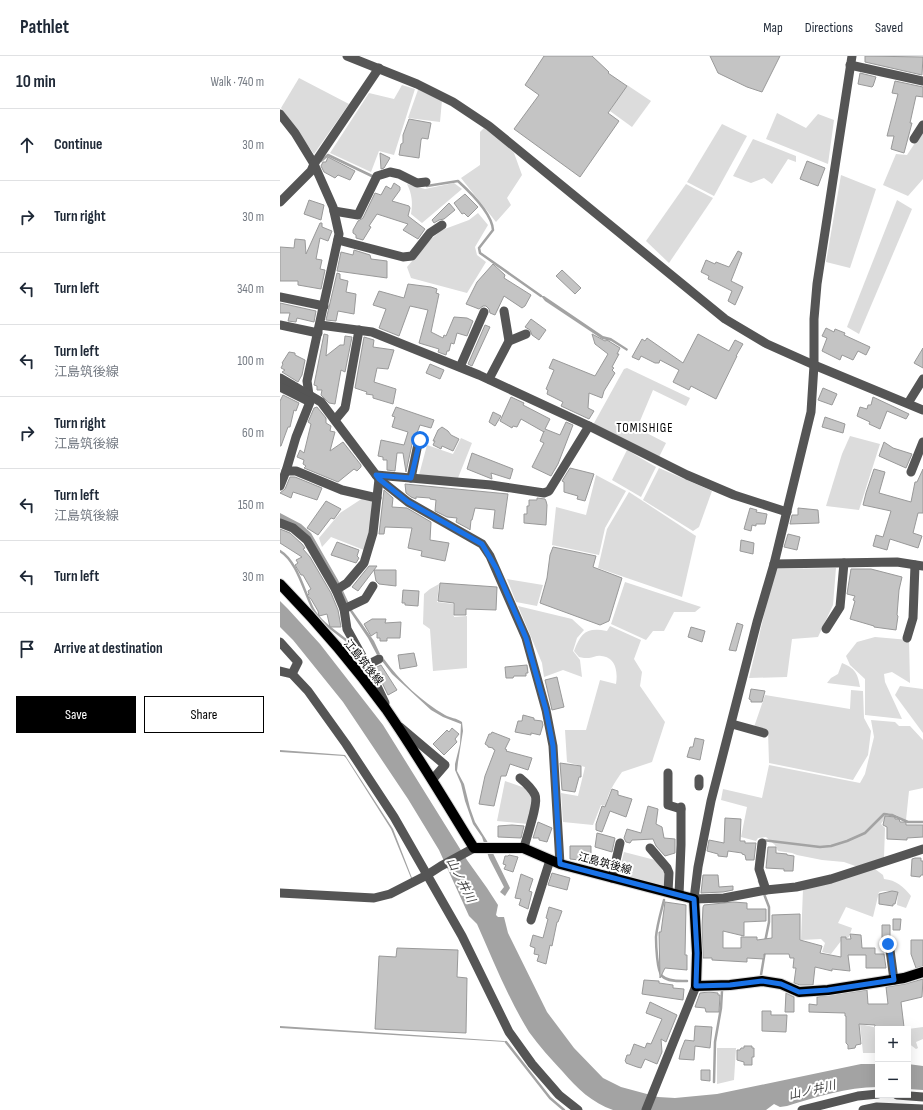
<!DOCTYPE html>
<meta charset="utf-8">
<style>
body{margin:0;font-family:"Sofia Sans Condensed","Noto Sans JP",sans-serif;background:#f2f2f3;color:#1f2937}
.controls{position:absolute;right:12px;bottom:12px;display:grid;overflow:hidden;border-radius:0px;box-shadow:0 4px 16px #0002}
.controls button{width:36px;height:36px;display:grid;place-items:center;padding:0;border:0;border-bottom:1px solid #e0e1e3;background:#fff;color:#1f2937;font:20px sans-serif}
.stop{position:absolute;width:12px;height:12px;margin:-9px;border:3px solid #1a73e8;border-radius:50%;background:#fff}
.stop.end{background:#1a73e8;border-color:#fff;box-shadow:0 1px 4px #0008}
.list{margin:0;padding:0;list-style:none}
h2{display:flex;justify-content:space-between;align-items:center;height:52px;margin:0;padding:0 16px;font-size:17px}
h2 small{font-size:13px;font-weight:400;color:#747a83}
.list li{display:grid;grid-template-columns:26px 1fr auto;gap:12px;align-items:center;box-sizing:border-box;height:72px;padding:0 16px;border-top:1px solid #e0e1e3}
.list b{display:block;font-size:15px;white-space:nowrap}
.list p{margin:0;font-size:13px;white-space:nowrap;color:#747a83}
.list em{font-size:13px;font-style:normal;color:#747a83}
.actions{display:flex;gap:8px;padding:12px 16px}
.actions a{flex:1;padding:9px 0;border:1px solid #000;border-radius:0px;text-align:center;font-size:14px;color:#000}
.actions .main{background:#000;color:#fff}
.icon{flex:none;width:22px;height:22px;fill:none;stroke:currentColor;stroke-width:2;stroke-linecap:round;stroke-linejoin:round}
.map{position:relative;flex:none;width:643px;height:1054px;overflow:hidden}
header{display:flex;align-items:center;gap:24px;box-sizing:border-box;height:56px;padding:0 20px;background:#fff;border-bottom:1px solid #e0e1e3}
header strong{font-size:19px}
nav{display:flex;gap:22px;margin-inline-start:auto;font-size:14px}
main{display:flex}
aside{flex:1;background:#fff}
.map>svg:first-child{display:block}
.green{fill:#dcdcdc}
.water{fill:#a3a3a3}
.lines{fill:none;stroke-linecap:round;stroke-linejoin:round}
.stream{stroke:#a3a3a3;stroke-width:2.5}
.building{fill:#c4c4c4;stroke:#999}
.major-casing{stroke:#dbdbdb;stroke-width:12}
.minor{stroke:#555;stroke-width:9}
.major{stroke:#000;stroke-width:10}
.route{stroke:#1a73e8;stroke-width:5}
.labels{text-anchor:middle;stroke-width:4;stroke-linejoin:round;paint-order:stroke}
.street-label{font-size:11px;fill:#000;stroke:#fff}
.water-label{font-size:12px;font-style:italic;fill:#444;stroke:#fff}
.quarter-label{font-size:13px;letter-spacing:1px;fill:#000;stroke:#fff}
</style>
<header>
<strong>Pathlet</strong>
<nav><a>Map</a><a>Directions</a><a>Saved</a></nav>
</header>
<main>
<aside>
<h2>10 min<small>Walk · 740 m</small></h2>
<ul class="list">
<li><svg class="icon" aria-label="ahead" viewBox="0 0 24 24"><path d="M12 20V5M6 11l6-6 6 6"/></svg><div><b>Continue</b></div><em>30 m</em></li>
<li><svg class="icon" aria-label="right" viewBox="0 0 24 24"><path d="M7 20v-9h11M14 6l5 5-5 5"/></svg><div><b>Turn right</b></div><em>30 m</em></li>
<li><svg class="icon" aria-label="left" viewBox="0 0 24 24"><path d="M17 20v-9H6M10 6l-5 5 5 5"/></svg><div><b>Turn left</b></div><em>340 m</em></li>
<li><svg class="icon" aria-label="left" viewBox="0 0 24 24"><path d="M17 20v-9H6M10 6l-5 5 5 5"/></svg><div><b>Turn left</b><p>江島筑後線</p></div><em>100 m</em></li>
<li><svg class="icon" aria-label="right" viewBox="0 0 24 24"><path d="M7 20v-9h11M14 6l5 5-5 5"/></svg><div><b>Turn right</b><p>江島筑後線</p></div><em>60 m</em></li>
<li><svg class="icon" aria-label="left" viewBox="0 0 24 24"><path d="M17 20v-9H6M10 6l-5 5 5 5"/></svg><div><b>Turn left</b><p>江島筑後線</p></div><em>150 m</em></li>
<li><svg class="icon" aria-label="left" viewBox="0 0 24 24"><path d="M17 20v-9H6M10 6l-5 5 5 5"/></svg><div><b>Turn left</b></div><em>30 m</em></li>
<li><svg class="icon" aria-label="arrive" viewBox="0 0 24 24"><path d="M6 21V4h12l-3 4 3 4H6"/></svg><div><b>Arrive at destination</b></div></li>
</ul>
<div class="actions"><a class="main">Save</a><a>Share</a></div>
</aside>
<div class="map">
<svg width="643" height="1054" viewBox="0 0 643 1054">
<rect width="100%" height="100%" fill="#fff"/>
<g class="green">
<polygon points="19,22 69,48 34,98 1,52"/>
<polygon points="122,29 135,33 114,99 99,95 91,116 50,97 89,37 114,43"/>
<polygon points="347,29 371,45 352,71 330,55"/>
<polygon points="139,31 162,44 160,66 128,62"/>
<polygon points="497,57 526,72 538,58 554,64 548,108 486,83"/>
<polygon points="442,68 467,80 434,140 407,126"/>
<polygon points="204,72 219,81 234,97 242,119 227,142 231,149 216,166 181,122 200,109 200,76"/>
<polygon points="643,75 643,123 628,140 603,129 616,98 627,99"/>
<polygon points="473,83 516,100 516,106 508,103 492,128 484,122 471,127 453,120"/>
<polygon points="561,119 596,133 570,212 546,206"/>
<path d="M174,127L182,133L142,167L131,158C133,147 132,138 127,128L145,133Z"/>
<polygon points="406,128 433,142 389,207 366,185"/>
<polygon points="617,144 632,153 579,278 567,271"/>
<polygon points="198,157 208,169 195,191 197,199 206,206 187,237 131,222 127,211 151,183 162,174 189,164"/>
<polygon points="347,312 410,342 406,350 373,334 357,372 386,387 378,403 313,369 344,313"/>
<polygon points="570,380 600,388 579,454 546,450 562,398"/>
<polygon points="181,382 192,387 178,422 139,419 147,389 173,398"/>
<polygon points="347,394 376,411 361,441 332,424"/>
<polygon points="379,412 432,435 419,471 413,475 363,444"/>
<polygon points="316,419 346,435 325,472 319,499 272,489 276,451 306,459"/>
<polygon points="349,436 416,480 402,541 318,512 327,473"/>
<polygon points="83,442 92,443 90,477 84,494 51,481 42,491 39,482 60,457"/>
<polygon points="556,512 553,549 538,581 512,583 507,621 469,622 495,513"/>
<polygon points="227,523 263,529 257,550 236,546"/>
<polygon points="345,526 421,551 415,556 394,556 384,575 373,575 366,584 331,568"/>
<polygon points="159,528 157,546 173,548 174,561 187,560 187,612 153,615 150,573 143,568 144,538 150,533"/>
<polygon points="238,550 292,563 304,574 297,582 293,595 300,604 302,621 283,614 264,621 262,607"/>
<path d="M330,570L361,584L354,603L362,616L360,630L385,666L372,706L342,716C335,726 327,737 326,750L321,749L313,769L283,766L281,737L298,740L305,711L287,706L285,674H306L320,624L336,628C338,616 336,601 321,600C317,599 313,602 309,602C306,602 302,602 299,601L294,595C301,576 307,571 327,575Z"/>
<polygon points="595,581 629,584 630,627 612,616 604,618 605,626 622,663 585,659 585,623 570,609 566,600 577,586"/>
<path d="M562,607C575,612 578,618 580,631L547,627L551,622L558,618Z"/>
<polygon points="620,630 643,633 643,677 615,639"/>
<polygon points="571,634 583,635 584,662 591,675 588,699 573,724 489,707 488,675 474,671 485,639 570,653"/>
<polygon points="591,664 615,666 619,670 630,670 643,684 643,732 629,735 626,764 616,759 608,757 601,768 605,772 604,802 578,811 564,806 542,804 517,799 512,797 498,795 495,789 486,781 478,782 476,785 461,781 467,751 441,744 443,733 482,742 489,709 580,727 585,718 594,681"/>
<polygon points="225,725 245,732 253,741 248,768 217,765"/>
<polygon points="344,796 375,804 386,819 386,832 338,820"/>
<path d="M595,813L603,819L604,823C616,824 624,831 631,840L626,852L617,849L618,835H603L599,836L593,861L566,851L558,867L572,872L569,881L561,885L551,898L542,896L545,887L541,883L521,884L523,833Z"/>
<polygon points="580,968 603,973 598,973 598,997 583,997"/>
<polygon points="643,971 643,983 636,986 638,992 636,993 628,987 628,973"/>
<polygon points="437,992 456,992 454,1024 437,1028"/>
</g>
<g class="water">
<polygon points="261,240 264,240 270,244 323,280 331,282 348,293 347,295 331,285 322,283 265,245"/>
<polygon points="0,457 21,468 31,477 58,524 72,554 94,585 100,598 97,599 88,582 65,548 34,491 0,463"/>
<path d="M0,545L8,553L40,588L103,669L187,804L207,832L218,849L216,859L218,861H224L228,877L267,956L294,992L323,1022L341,1031L378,1041L395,1042L437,1038L581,1008H598V1031C566,1031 537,1041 507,1050L500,1051L494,1048L486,1054H333C312,1047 297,1032 283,1016C271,1003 259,990 249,976C228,942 213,904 197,868L189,860L159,794L128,743L63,646L13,584L0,571Z"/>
<path d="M104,603C120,625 142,646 165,659C170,662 177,662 182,666L183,675L178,706L177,715L184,728L190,752L195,766L207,785L230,832L225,840L220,836L224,831L209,802L202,781L193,768L185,745L181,728L175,714V708L180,688L181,668L163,661L151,654L112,618L102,605Z"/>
<polygon points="0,694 65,699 113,773 132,822 131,822 111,773 66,702 64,700 0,696"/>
<polygon points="0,970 224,985 226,986 0,972"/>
<polygon points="628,1008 643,1010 643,1034 628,1033"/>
</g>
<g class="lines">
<g class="stream">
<polyline points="41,105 48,99 94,121"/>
<path d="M147,130L178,125C190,136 212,157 213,174L199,192L200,197L261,240"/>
<path d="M0,495C17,505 24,536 33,553C40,566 56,576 67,585"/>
<polyline points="482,784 540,791 551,790 567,785 585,777 604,758 612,759 628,766 643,766"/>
<polyline points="479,825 489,851 489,866 485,886"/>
<path d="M384,844C381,856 377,869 376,881C376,889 377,915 382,920C388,926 400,925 407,925"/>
<polyline points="481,919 485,895"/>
<polyline points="226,986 270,1042 284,1054"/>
<polyline points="434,1026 435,986 441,952 442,935"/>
</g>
</g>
<g class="building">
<polygon points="264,0 312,0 329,16 328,17 347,30 328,57 339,65 300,121 234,73 259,39 245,29"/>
<polygon points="430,0 500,0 482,36 467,31 438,17"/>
<polygon points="585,0 643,1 642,19 585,6"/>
<polygon points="580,17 596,21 593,30 592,31 578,28"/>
<polygon points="615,25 643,31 643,41 636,40 630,67 632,67 624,97 611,93 614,80 607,80 618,38 612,37"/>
<polygon points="129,63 151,67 148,83 142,82 141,84 139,102 119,99 121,88 123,87 123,79"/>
<polygon points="100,97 110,102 104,112 101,113"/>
<polygon points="48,101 75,115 70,124 58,119 55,122 44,116 41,110 43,106 46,106"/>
<polygon points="527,105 545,112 538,130 520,123"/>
<polygon points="114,127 120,131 120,134 112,145 129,150 130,152 128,160 145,173 138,183 123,174 128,168 97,158 89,170 91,171 83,184 76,182 76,179 73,177 73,174 78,165 83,162 95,137 101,139 106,130 111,133"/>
<polygon points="185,138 198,151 188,161 184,157 182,158 174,147"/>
<polygon points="29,144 44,149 41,164 24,158"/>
<polygon points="169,147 175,154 164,163 159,164 154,167 152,164"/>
<polygon points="40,167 42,167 42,171 52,175 48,185 40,182 36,203 42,204 40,213 45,214 41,233 18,229 18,225 0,225 0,191 14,192 15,183 25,184 26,198"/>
<polygon points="74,194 90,199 91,203 107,205 107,222 57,215 61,196 73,199"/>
<polygon points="458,195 462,197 451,225 463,231 455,249 448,245 452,235 428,223 429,220 421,216 426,204 435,208 436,206 449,211"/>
<polygon points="213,208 225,219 224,222 251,239 245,250 242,252 224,240 215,259 210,257 209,253 206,250 203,250 199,253 186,248 197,226"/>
<polygon points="282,214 301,232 295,238 276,220"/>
<polygon points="57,217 60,218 60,223 68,225 66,236 76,238 74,258 58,255 56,265 46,264"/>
<polygon points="128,228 151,231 157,233 156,237 159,238 151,276 163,282 164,279 166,280 174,261 187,262 193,265 187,280 177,277 174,288 171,287 169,295 167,295 166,299 158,296 159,293 139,287 148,254 130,250 119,280 99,272 106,253 93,249 99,235 124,242"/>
<polygon points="0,247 36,255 34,266 17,262 16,266 8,265 10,257 0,257"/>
<polygon points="251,263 266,274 259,284 252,279 250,274 245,271"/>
<polygon points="205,269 210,271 192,310 188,308"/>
<polygon points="546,272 554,276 555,273 565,277 564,279 590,291 586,299 578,295 573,304 562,299 560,304 542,295 547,282 542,280"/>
<polygon points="44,278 48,279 46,300 60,289 64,289 65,280 72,281 65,316 61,314 55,348 49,347 41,339 42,334 37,334 37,330 34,329"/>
<polygon points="312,278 325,285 327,284 340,292 337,298 339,298 332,311 334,312 332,314 335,317 324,335 322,342 309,337 308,352 314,355 309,363 281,350 283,346 267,338 268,334 266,333 274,314 269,312 273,303 315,320 328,298 315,288"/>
<polygon points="418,278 449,295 455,284 463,288 456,300 457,300 436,343 411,330 409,334 393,326 399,314 380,304 379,307 375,307 361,300 359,304 352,301 362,283 365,285 367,282 403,307"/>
<polygon points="84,281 94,284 93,291 114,294 108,313 97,312 94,326 116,333 113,348 93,342 93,339 86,338 87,336 75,332"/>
<polygon points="643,292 643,312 634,307"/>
<polygon points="9,296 15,297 15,299 25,304 22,319 18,326 2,316 5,314 1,312 3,308 2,307"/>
<polygon points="150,308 164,314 160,323 146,317"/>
<polygon points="543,332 557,338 552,349 538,344"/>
<polygon points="3,339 19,347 16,355 14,354 10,371 8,371 1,390 0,390 0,345"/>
<polygon points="231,341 244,347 243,349 270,363 265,373 280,379 286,366 293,369 278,408 271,420 252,411 264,387 260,385 264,375 264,376 241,363 237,371 233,370 232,372 220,365"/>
<polygon points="593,341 629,358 626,363 607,355 600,373 589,368 590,366 577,360 580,351 587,353 588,349 591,349"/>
<polygon points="37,351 46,362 46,367 51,370 50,375 55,376 50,395 63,386 81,409 81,411 77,415 74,413 58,426 24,412 26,410 23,408 24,404 17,401 20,394 24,397 31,368 28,366 34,352"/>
<polygon points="116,351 154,364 151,372 140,369 137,377 134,379 126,416 123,397 117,397 115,415 107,414 107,404 103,404 103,401 98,400 101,384 124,389 128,376 112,371 115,361 112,360"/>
<polygon points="213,356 221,360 215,370 209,366"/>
<polygon points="545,361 565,368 563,377 542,371"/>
<polygon points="162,371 168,375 171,379 179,383 173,395 162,390 161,393 153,389 155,385 153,385 158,374"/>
<polygon points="604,386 613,392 632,398 626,412 599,400"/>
<polygon points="192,397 233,413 230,423 211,417 212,423 187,413"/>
<polygon points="290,412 314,418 305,445 297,443 298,440 284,436 284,426 282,425"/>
<polygon points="594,413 605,416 599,437 631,446 635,426 637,426 643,413 643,457 638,457 633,477 642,480 638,492 610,483 607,494 593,490 596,479 603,481 611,455 583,449 586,437"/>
<polygon points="10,421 15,421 42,432 37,444 13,436 11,442 0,437 5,433"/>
<polygon points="125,428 228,438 223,473 213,472 215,454 195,452 192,464 191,464 190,474 189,473 176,466 177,462 167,461 155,455 156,444 150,443 150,442 136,441 136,443 131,441 126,437"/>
<polygon points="104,434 113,442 112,451 127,452 151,466 150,484 169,487 165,505 141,500 142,495 128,492 132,472 105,471 104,478 99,478"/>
<polygon points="257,442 265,443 266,445 267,449 266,469 244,467 244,458 247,458 247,450 249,450 249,444 257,444"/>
<polygon points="46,445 61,453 54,463 51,462 38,479 27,472"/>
<polygon points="470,452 477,454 476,456 487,458 485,468 476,468 476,470 472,469 471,475 464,473"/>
<polygon points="518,452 538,454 539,467 510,468 512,459 518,459"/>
<polygon points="0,473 10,477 22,488 25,492 23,493 30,501 51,537 58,554 61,571 50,571 47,558 39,560 38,555 31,543 27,540 29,538 28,535 31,533 23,519 21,519 15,509 18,507 16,504 22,501 0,487"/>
<polygon points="508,478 520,481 517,494 504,491"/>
<polygon points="461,484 474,487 473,498 460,495"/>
<polygon points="57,486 79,494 77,500 79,502 76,507 51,499"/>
<polygon points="273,491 316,500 313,511 342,522 329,565 320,569 260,547 267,522 270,499"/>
<polygon points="89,510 97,510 78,535 72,531"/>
<polygon points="571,513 591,513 622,521 619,534 617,559 618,560 616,574 594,571 594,570 570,563 575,545 573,544 575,540 567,538"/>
<polygon points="94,514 116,514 116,530 99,528 96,525"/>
<polygon points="160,527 217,531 216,554 186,553 186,559 174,559 174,547 158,545"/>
<polygon points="123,534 139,535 138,550 125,549 125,547 122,547"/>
<polygon points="92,563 106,563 105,567 121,566 120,582 107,582 107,585 100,585 100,582 97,582 97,576 91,580 84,568"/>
<polygon points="457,567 463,569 456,595 449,594"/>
<polygon points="411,571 425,575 422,586 408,581"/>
<polygon points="134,597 137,610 120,613 118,599"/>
<polygon points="101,609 117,634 108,639 95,612"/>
<polygon points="247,609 248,617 246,617 246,620 234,620 233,622 226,622 225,611"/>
<polygon points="277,621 284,651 272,654 265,624"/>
<polygon points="471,633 485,635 482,646 471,646 471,644 469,643"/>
<polygon points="243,659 254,662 254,664 262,665 263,669 260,679 251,677 251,679 235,676 238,665 242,665"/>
<polygon points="172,672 179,678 175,683 177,686 164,699 153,688 167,674 169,676"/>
<polygon points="212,676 230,683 225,693 227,694 226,695 252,702 248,714 230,708 226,720 221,720 214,750 199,748 205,720 215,694 213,693 213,692 208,691 208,690 205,688 209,678 211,678"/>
<polygon points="415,682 424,684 420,704 407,701 410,691 413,691"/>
<polygon points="280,707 301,710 301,721 299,721 295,736 282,734"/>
<polygon points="332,733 338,735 338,739 352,743 346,761 330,755 322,776 316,774 316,768 322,750 325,751"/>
<polygon points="368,750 378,753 376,768 382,771 384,782 395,783 395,797 385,800 376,790 373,783 354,784 352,784 350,787 346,786 344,782 347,773 361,777"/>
<polygon points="605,760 615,761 615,763 619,763 620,766 626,766 626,769 643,769 643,781 627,782 627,784 607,783 607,771 603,769"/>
<polygon points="445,762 461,763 460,785 465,785 465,787 476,787 474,804 466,804 465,799 462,798 462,797 448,795 447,801 438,800 438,798 427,795 429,784 444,787"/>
<polygon points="258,766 272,772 267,786 259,784 259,782 253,782"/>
<polygon points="218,770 232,769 244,770 241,782 218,781"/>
<polygon points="317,777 335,782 332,796 315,791"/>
<polygon points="290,790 311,790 311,804 310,804 310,806 299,806 299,804 290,803"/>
<polygon points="488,791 496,791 496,797 507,798 507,799 514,800 513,815 504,815 504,813 486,812"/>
<polygon points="229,799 238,801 233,816 224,813 226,809 223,808 225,800 228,800"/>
<polygon points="635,802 641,802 641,805 643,805 643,819 641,819 640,821 631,820 632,803"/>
<polygon points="272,817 290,822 287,834 268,829"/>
<polygon points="241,818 253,823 249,835 252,836 248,853 239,849 241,843 235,842"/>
<polygon points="423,819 438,819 439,831 453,830 453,834 443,836 421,837"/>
<polygon points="612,835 618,836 615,848 613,848 613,850 599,848 599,838"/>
<polygon points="385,846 406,849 405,899 407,899 407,914 385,912 380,922 379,876 381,876"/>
<polygon points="453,846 467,847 467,853 486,853 486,865 464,866 464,880 443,875 443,892 461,892 461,881 477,881 477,884 492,882 492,859 520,858 520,884 542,890 540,897 561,901 561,881 566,881 566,883 571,883 570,878 581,879 582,892 595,892 595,898 604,898 606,912 586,912 586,899 568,899 570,915 552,913 552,915 535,911 533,929 520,929 514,927 516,912 513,912 514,902 510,902 509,898 484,898 484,903 467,902 467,906 432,904 432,902 423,902 422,872 423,851 424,849"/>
<polygon points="269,851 282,855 278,866 277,866 272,890 270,889 266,908 257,905 259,899 254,898 255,892 250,890 253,879 263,882 268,863 266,862"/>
<polygon points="613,863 621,863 620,874 613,874"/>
<polygon points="602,869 610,869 610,881 602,882"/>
<polygon points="631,884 643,884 643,910 636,912 631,898"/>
<polygon points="117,892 178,894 177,921 187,922 186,977 95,973 99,900 116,901"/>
<polygon points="643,923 642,941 621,946 624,971 606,973 606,971 595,971 595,969 579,968 581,988 576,989 575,992 568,993 568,989 566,987 566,960 565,960 565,957 529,956 529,948 537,949 537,941 587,934 588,948 608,948 606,931 625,928"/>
<polygon points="364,924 379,925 379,927 393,929 393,932 404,933 403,944 362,938"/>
<polygon points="429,936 438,937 438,939 440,939 439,956 426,956 425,952 415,951 420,937"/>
<polygon points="506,937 514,941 514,956 505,956"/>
<polygon points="370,946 397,959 386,986 381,983 382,996 377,1008 365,1003 361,1012 357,1011 346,1007 346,1006 345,1005 347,999 350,999 354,988 365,992 367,987 371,988 382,963 366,957"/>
<polygon points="482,955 491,955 491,959 507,959 506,976 482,975"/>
<polygon points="415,970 432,971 430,992 415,990 414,1004 399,1003 401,994 405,984 414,985"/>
<polygon points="464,990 472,990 472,992 474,992 474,1001 472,1001 472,1009 464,1009 464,1006 457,1004 457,994 460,994 461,992 464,992"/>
<polygon points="421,1014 430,1014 430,1025 421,1024"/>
</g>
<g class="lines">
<defs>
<path id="major" d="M0,528C38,567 74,609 106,653C137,698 165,745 194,792H243L280,808L414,843L417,897L416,930L450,929L482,925L501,928L519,936L548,934L624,922L643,916"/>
</defs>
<use href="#major" class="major-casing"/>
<g class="minor">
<polyline points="67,0 137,28 173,46 209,70 445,263 487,288 534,309 643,354"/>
<polyline points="572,0 537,228 534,263 534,309 531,356 494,508 477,566 431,745 418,811 414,843 444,842 486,834 516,831 551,823 643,793"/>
<polyline points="570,9 643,25"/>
<polyline points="0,58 15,77 34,108 53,151 59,178 27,325 30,346 16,381 6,415 0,430"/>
<polyline points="634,83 643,69"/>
<polyline points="0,146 31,115 34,108 99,12"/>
<polyline points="54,155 78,159 97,120 110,116 119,118 137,127 146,126"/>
<polyline points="58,184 123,201 132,200 150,177 162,169"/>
<polyline points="0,241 44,250"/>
<polyline points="0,269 38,277"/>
<polyline points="40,269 92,276 199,319 309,370 407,419 454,439 507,456"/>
<polyline points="229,285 246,278"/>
<polyline points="180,311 204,256"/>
<polyline points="0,322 41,346 99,423 128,446 202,488 210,500 246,582 266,654 273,690 280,808"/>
<polyline points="209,323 229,285 224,255"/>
<polyline points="0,331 28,345"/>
<polyline points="630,344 643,323"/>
<polyline points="55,364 65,352 79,274"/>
<polyline points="6,415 16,415 62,434 97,442"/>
<polyline points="631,416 643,386"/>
<polyline points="96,419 211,429 264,437 269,435 309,370"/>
<polyline points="131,422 139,383"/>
<polyline points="0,467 13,472 27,484 56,534 64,553 67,573 87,609 105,647"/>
<polyline points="494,508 617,506 643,510"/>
<polyline points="56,534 67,527 84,507 93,477 99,423"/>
<polyline points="64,553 85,543 93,530"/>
<polyline points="546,573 560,551 564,507"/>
<polyline points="627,582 633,562 635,509"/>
<polyline points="0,586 18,606 12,618"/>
<polyline points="87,609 99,603"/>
<polyline points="0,615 12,618 28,635 66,688 114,761 182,880 229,976 252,1008 279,1039 298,1054"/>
<polyline points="452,668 484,677"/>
<polyline points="120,671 165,709 152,724"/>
<polyline points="388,717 388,749 401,753"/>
<path d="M240,722C246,727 252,733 255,739C259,747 246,782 244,792"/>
<polyline points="419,730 419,723"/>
<polyline points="482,787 479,813 486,834"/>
<polyline points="370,792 387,812 389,817 388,836"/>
<polyline points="332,822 340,787"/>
<polyline points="0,837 94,842 110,838 147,819 161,810 194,792"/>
<polyline points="399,839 401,789 401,751"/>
<polyline points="251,864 270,804"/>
<polyline points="608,888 610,894 614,924"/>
<polyline points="617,1039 643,1041"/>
<polyline points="366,1054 416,930"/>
<polyline points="522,1054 578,1040 598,1038"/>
<polyline points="583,1054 597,1051 643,1053"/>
</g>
<use href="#major" class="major"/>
</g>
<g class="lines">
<polyline class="route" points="140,384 131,422 96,419 99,423 128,446 202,488 216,512 246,582 266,654 273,690 280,808 414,843 417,897 416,930 450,929 482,925 501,928 519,936 548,934 614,924 610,894 608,888"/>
</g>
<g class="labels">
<g class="street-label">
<text transform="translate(84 606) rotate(51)" y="4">江島筑後線</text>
<text transform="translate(325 807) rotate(15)" y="4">江島筑後線</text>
</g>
<g class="water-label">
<text transform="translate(181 824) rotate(63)" y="4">山ノ井川</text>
<text transform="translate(532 1034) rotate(-13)" y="4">山ノ井川</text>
</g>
<g class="quarter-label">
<text x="365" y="376">TOMISHIGE</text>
</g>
</g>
</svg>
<div class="controls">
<button>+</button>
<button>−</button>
</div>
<div class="stop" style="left:140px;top:384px"></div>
<div class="stop end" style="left:608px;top:888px"></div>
</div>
</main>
